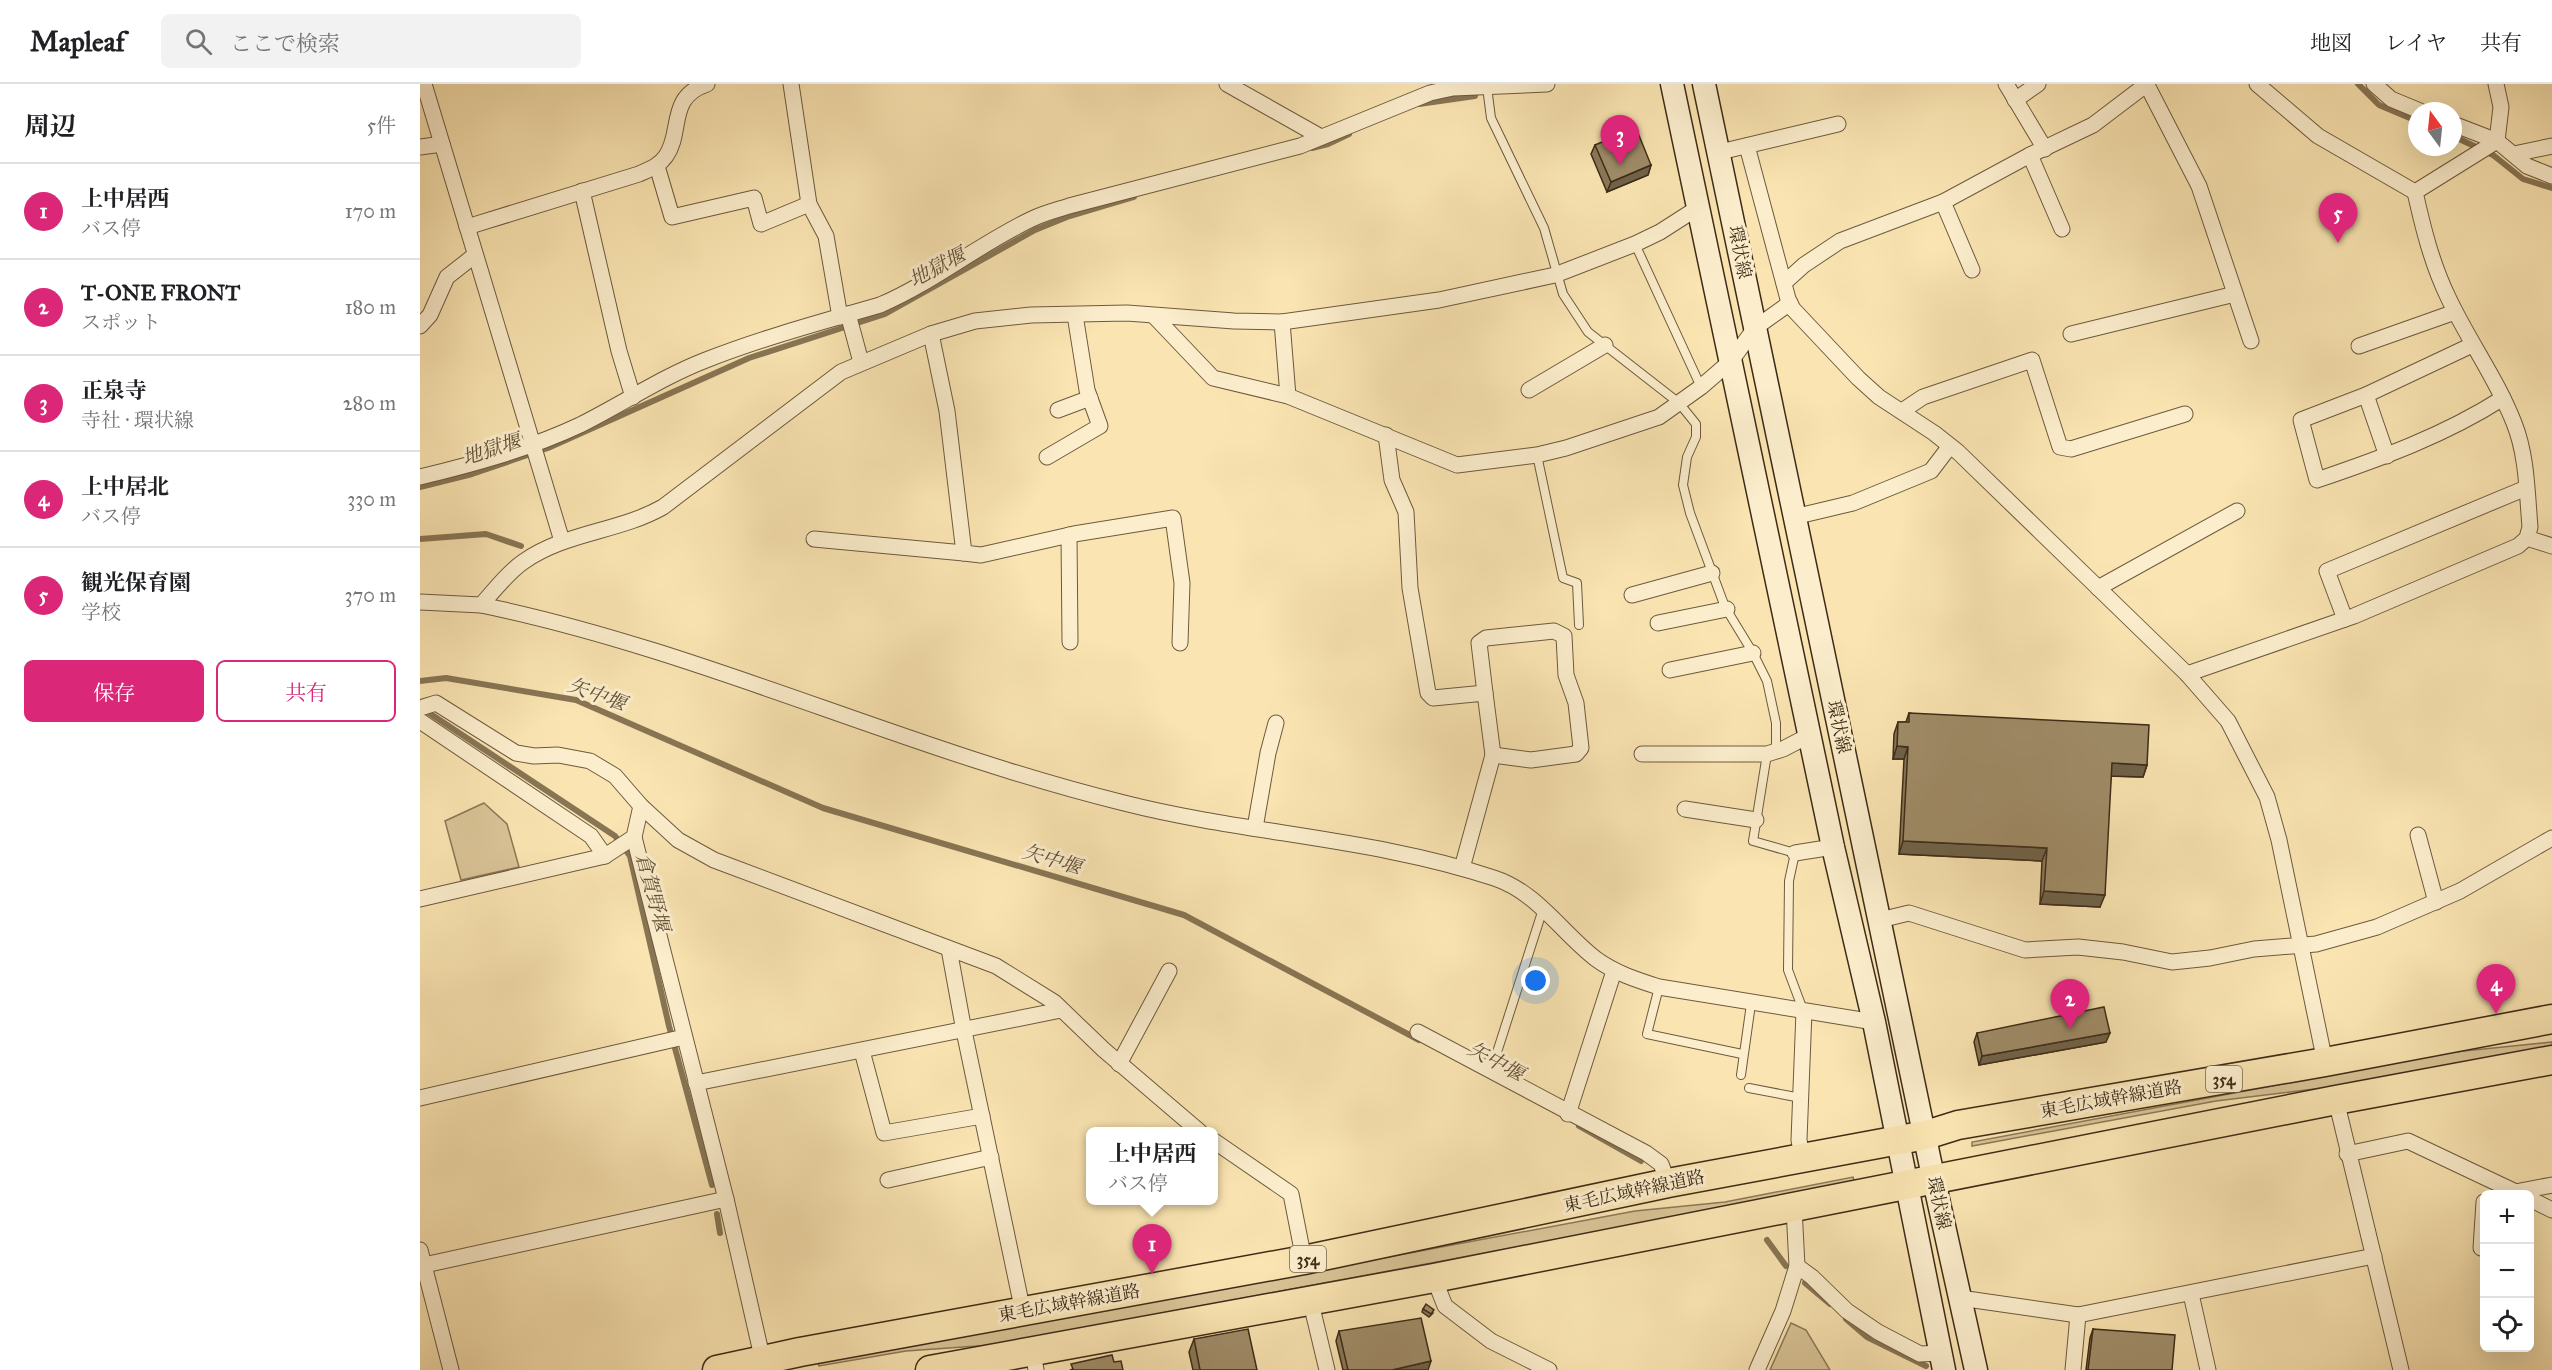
<!DOCTYPE html>
<html lang="ja">
<meta charset="utf-8">
<style>
body{margin:0;font-family:"IM FELL Great Primer","Noto Serif JP",serif;background:#f2f2f2;color:#202124}
.controls{position:absolute;right:18px;bottom:18px;display:grid;overflow:hidden;border-radius:9px;box-shadow:0 6px 24px #0002}
.controls button{width:54px;height:54px;display:grid;place-items:center;padding:0;border:0;border-bottom:2px solid #e0e0e0;background:#fff;color:#202124;font:30px sans-serif}
.compass{position:absolute;left:1988px;top:18px;width:54px;height:54px;border-radius:50%;background:#fff;box-shadow:0 6px 24px #0002;rotate:345deg}
.you{position:absolute;left:1116px;top:897px;width:21px;height:21px;margin:-15px;border:4px solid #fff;border-radius:50%;background:#1a73e8;box-shadow:0 0 0 9px #1a73e833}
.badge{display:grid;place-items:center;width:39px;height:39px;border-radius:50%;background:#db2777;color:#fff;font-size:20px;font-weight:700}
.pin{position:absolute;translate:-50% -50px;filter:drop-shadow(0 2px 3px #0008)}
.pin::after{content:'';position:absolute;top:32px;width:21px;height:18px;background:inherit;clip-path:polygon(0 0,100% 0,50% 100%)}
.popup{position:absolute;left:666px;top:1043px;width:132px;height:78px;box-sizing:border-box;display:grid;place-content:center;border-radius:9px;background:#fff;filter:drop-shadow(0 2px 4px #0005);font-size:20px;white-space:nowrap;color:#757577}
.popup b{font-size:22px;color:#202124}
.popup::after{content:'';position:absolute;left:50%;top:100%;margin-left:-12px;border:12px solid transparent;border-top-color:#fff}
.list{margin:0;padding:0;list-style:none}
h2{display:flex;justify-content:space-between;align-items:center;height:78px;margin:0;padding:0 24px;font-size:26px}
h2 small{font-size:20px;font-weight:400;color:#757577}
.list li{display:grid;grid-template-columns:39px 1fr auto;gap:18px;align-items:center;box-sizing:border-box;height:96px;padding:0 24px;border-top:2px solid #e0e0e0}
.list b{display:block;font-size:22px;white-space:nowrap}
.list p{margin:0;font-size:20px;white-space:nowrap;color:#757577}
.list em{font-size:20px;font-style:normal;color:#757577}
.actions{display:flex;gap:12px;padding:18px 24px}
.actions a{flex:1;padding:14px 0;border:2px solid #db2777;border-radius:9px;text-align:center;font-size:21px;color:#db2777}
.actions .main{background:#db2777;color:#fff}
.icon{flex:none;width:33px;height:33px;fill:none;stroke:currentColor;stroke-width:2;stroke-linecap:round;stroke-linejoin:round}
.map{position:relative;flex:none;width:2132px;height:1286px;overflow:hidden}
header{display:flex;align-items:center;gap:36px;box-sizing:border-box;height:84px;padding:0 30px;background:#fff;border-bottom:2px solid #e0e0e0}
header strong{font-size:28px}
nav{display:flex;gap:33px;margin-inline-start:auto;font-size:21px}
.search{width:420px;height:54px;background:#f2f2f2;display:flex;align-items:center;gap:15px;box-sizing:border-box;padding:0 21px;border-radius:9px;color:#757577;font-size:22px}
main{display:flex}
aside{flex:1;background:#fff}
.map>svg:first-child{display:block}
.green{fill:#dac598;stroke:#8c7858;stroke-width:1.5}
.lines{fill:none;stroke-linecap:round;stroke-linejoin:round}
.stream{stroke:#887554;stroke-width:6}
.lane-casing{stroke:#6c5a3e;stroke-width:10}
.street-casing{stroke:#6c5a3e;stroke-width:17}
.secondary-casing{stroke:#3d2b17;stroke-width:25}
.highway-casing{stroke:#3d2b17;stroke-width:31}
.lane{stroke:#fceecd;stroke-width:8}
.street{stroke:#fceecd;stroke-width:15}
.secondary{stroke:#fceecd;stroke-width:22}
.highway{stroke:#fae5b2;stroke-width:28}
.wall{fill:#897859;stroke:#3d2b17;stroke-width:1.5}
.shaded-wall{fill:#6f6249;stroke:#3d2b17;stroke-width:1.5}
.building{fill:#9f8c68;stroke:#3d2b17;stroke-width:1.5}
.labels{text-anchor:middle;stroke-width:6;stroke-linejoin:round;paint-order:stroke}
.shield{fill:#fceecd;stroke:#76664e;stroke-width:1.5}
.shield-label{font-size:16px;font-weight:bold;fill:#3d2b17}
.street-label{font-size:18px;fill:#3d2b17;stroke:#fceecd}
.water-label{font-size:20px;font-style:italic;fill:#625036;stroke:#fceecd}
</style>
<header>
<strong>Mapleaf</strong>
<div class="search"><svg class="icon" aria-label="search" viewBox="0 0 24 24"><circle cx="10" cy="10" r="6"/><path d="M15 15l6 6"/></svg>ここで検索</div>
<nav><a>地図</a><a>レイヤ</a><a>共有</a></nav>
</header>
<main>
<aside>
<h2>周辺<small>5件</small></h2>
<ul class="list">
<li><span class="badge">1</span><div><b>上中居西</b><p>バス停</p></div><em>170 m</em></li>
<li><span class="badge">2</span><div><b>T-ONE FRONT</b><p>スポット</p></div><em>180 m</em></li>
<li><span class="badge">3</span><div><b>正泉寺</b><p>寺社 · 環状線</p></div><em>280 m</em></li>
<li><span class="badge">4</span><div><b>上中居北</b><p>バス停</p></div><em>330 m</em></li>
<li><span class="badge">5</span><div><b>観光保育園</b><p>学校</p></div><em>370 m</em></li>
</ul>
<div class="actions"><a class="main">保存</a><a>共有</a></div>
</aside>
<div class="map">
<svg width="2132" height="1286" viewBox="0 0 2132 1286">
<rect width="100%" height="100%" fill="#fae5b2"/>
<filter id="stains"><feTurbulence type="fractalNoise" baseFrequency=".00333" numOctaves="4"/><feColorMatrix values="0 0 0 0 .2 0 0 0 0 .09 0 0 0 0 .02 0 0 0 .5 -.17"/></filter>
<radialGradient id="worn" r=".72"><stop offset=".6" stop-color="#630" stop-opacity="0"/><stop offset="1" stop-color="#630" stop-opacity=".3"/></radialGradient>
<g class="green">
<polygon points="64,719 87,740 99,783 41,796 25,737"/>
<polygon points="2132,958 2132,963 1910,1003 1796,1017 1552,1062 1552,1058 2034,968"/>
<polygon points="1433,1093 1435,1100 572,1261 486,1267 399,1282 398,1279 1215,1127 1305,1118"/>
<polygon points="1371,1239 1386,1246 1410,1286 1350,1286"/>
</g>
<g class="lines">
<g class="stream">
<polyline points="1938,0 1959,21 1997,37"/>
<polyline points="999,20 1055,12"/>
<polyline points="2033,52 2073,71 2103,95 2132,104"/>
<polyline points="892,64 908,60 929,50"/>
<polyline points="0,403 52,390 128,364 329,274 465,230 615,146 647,133 714,113"/>
<polyline points="0,455 66,450 101,462"/>
<polyline points="0,597 26,594 156,616 403,724 764,831 999,956"/>
<polyline points="3,625 195,752 210,772 249,942 292,1101"/>
<polyline points="1159,1042 1221,1077"/>
<polyline points="297,1130 300,1149"/>
<polyline points="1347,1156 1366,1182"/>
<polyline points="1385,1199 1410,1220"/>
<polyline points="1426,1235 1447,1253 1506,1282"/>
</g>
<defs>
<g id="lane">
<polyline points="1067,3 1071,34 1124,144 1143,210 1168,248 1259,319 1276,340 1276,353 1267,373 1263,401 1270,429 1305,523 1333,569 1347,597 1356,639 1356,667"/>
<polyline points="1215,160 1281,303"/>
<polyline points="1117,371 1143,494 1157,499 1159,541"/>
<polyline points="1347,670 1333,757 1375,769 1369,797 1368,886 1383,926"/>
<polyline points="1239,903 1227,950 1322,970"/>
<polyline points="1071,987 1123,825"/>
<polyline points="1321,991 1331,920"/>
<polyline points="1329,1004 1381,1014"/>
</g>
<g id="street">
<polyline points="4,0 142,457"/>
<polyline points="371,0 389,120 406,152 420,233"/>
<polyline points="807,0 901,53"/>
<polyline points="1586,0 1625,65"/>
<polyline points="1837,0 1898,52 1995,108"/>
<polyline points="1954,0 1971,15 2000,27"/>
<polyline points="1727,1 1779,102 1831,257"/>
<polyline points="1595,16 1618,0"/>
<polyline points="2033,40 2077,57 2107,82 2132,92"/>
<polyline points="1327,62 1368,215 1373,225 1438,294 1459,313 1514,349 1538,368 1767,590 1808,637 1847,713 1859,756 1905,978"/>
<polyline points="0,63 22,60"/>
<polyline points="1300,68 1418,40"/>
<polyline points="2094,70 2132,62"/>
<polyline points="1610,71 1642,145"/>
<polyline points="237,82 252,133 334,114 341,140 389,120"/>
<polyline points="162,107 199,267 213,313"/>
<polyline points="1523,118 1552,186"/>
<path d="M47,143L219,90C230,85 239,82 246,72C263,48 247,13 287,0"/>
<polyline points="1364,199 1384,181 1420,157 1523,118 1610,71 1673,41 1727,0"/>
<polyline points="428,230 441,278"/>
<polyline points="734,232 793,294 868,312 1037,381 1117,371 1146,364 1239,333 1281,303 1311,277 1335,244 1370,219"/>
<polyline points="862,238 868,312"/>
<polyline points="0,242 10,231 27,193 55,171"/>
<polyline points="511,250 527,327 544,469 561,471 654,450 753,434 762,499 760,559"/>
<polyline points="1651,250 1815,210"/>
<path d="M2052,261L1946,311L1881,336L1897,396C1962,374 2025,351 2083,314"/>
<polyline points="1939,262 2035,228"/>
<polyline points="1109,306 1185,261"/>
<polyline points="1946,311 1967,372"/>
<polyline points="638,326 670,314"/>
<polyline points="1482,327 1503,313 1612,276 1640,363 1651,365 1765,330"/>
<polyline points="966,351 972,396 986,428 990,504 1008,609 1013,614 1065,609 1073,671 1042,784"/>
<polyline points="627,373 680,342 667,306 655,231"/>
<path d="M0,393C54,380 109,365 160,341C202,320 242,293 286,276C342,254 401,238 460,221C514,198 560,159 614,134C625,129 637,126 649,122L880,62L1010,9L1033,4L1127,0"/>
<polyline points="1374,433 1433,419 1511,387 1530,362"/>
<polyline points="649,451 650,558"/>
<polyline points="2107,454 2132,462"/>
<polyline points="394,455 544,469"/>
<polyline points="1678,504 1817,427"/>
<polyline points="1212,511 1292,489"/>
<path d="M0,518L61,521C74,507 87,489 103,478C145,448 199,448 243,423L421,288L511,250L555,237L611,231L707,229L814,237L862,238L1019,216L1135,191L1215,160L1240,148L1279,123"/>
<path d="M61,521C280,566 487,666 704,719C826,750 954,754 1074,794C1117,808 1141,848 1176,875C1195,889 1217,896 1239,903L1454,938"/>
<polyline points="1925,535 1907,487 2106,404"/>
<polyline points="1238,539 1307,525"/>
<polyline points="1250,586 1333,569"/>
<path d="M1767,590L1934,532L2098,462L2107,454L2110,443C2107,409 2107,371 2094,339C2077,295 2048,256 2028,213C2012,180 2003,144 1995,108L2077,57L2081,23L2076,0"/>
<polyline points="1065,609 1059,559 1066,554 1134,547 1144,552 1146,591 1156,619 1161,664 1156,670 1111,676 1073,671"/>
<polyline points="0,624 16,619 96,669 114,672 138,671 170,677 195,692 221,722 258,756 294,776 576,882 634,918 684,966 780,1048"/>
<polyline points="0,637 171,752 185,772"/>
<polyline points="1222,670 1347,670 1363,665 1390,651"/>
<polyline points="1265,725 1336,736"/>
<polyline points="835,744 848,669 856,639"/>
<polyline points="1998,751 2016,818"/>
<polyline points="214,753 306,1115 343,1277"/>
<polyline points="1375,769 1413,763"/>
<polyline points="0,815 185,772 214,753 221,722"/>
<polyline points="1460,836 1489,829 1605,866 1658,863 1703,868 1752,878 1790,874 1834,865 1896,860 1957,843 2040,807 2132,754"/>
<polyline points="529,865 544,947 603,1228"/>
<polyline points="998,948 1226,1069 1241,1080 1248,1099"/>
<polyline points="442,967 464,1049 562,1032"/>
<polyline points="699,980 749,887"/>
<polyline points="276,999 641,926"/>
<polyline points="0,1014 264,953"/>
<polyline points="1916,1016 1981,1286"/>
<polyline points="1148,1030 1194,887"/>
<polyline points="794,1057 871,1110 884,1176"/>
<polyline points="1927,1070 1988,1057 2100,1110"/>
<polyline points="1382,1073 1379,1056 1384,927"/>
<polyline points="468,1096 571,1073"/>
<polyline points="2095,1108 2132,1101"/>
<polyline points="2110,1115 2132,1126"/>
<polyline points="2061,1164 2064,1118"/>
<polyline points="0,1166 31,1286"/>
<polyline points="0,1182 306,1115"/>
<polyline points="1377,1182 1392,1193 1427,1227 1458,1248 1500,1270 1521,1269"/>
<polyline points="1014,1194 1025,1222 1071,1257 1129,1286"/>
<polyline points="1771,1210 1788,1286"/>
<polyline points="1540,1214 1658,1231 1954,1172"/>
<polyline points="890,1215 907,1286"/>
<polyline points="613,1268 616,1286"/>
<polyline points="1337,1286 1363,1227 1377,1182 1374,1124"/>
<polyline points="1653,1286 1658,1231"/>
</g>
<g id="secondary">
<polyline points="1252,0 1413,763 1454,938 1524,1286"/>
<polyline points="1284,0 1514,1097 1556,1286"/>
</g>
<g id="highway">
<polyline points="297,1286 380,1268 884,1176 1248,1099 1506,1051 1538,1041 1905,978 2132,935"/>
<polyline points="510,1286 1014,1194 1916,1016 2132,976"/>
</g>
</defs>
<use href="#lane" class="lane-casing"/>
<use href="#street" class="street-casing"/>
<use href="#secondary" class="secondary-casing"/>
<use href="#highway" class="highway-casing"/>
<use href="#lane" class="lane"/>
<use href="#street" class="street"/>
<use href="#secondary" class="secondary"/>
<use href="#highway" class="highway"/>
</g>
<g class="wall">
<polygon points="1175,61 1231,81 1228,91 1187,108 1171,70"/>
<polygon points="1489,629 1727,681 1723,693 1691,692 1680,823 1620,820 1622,777 1479,770 1484,675 1473,675 1474,650 1478,638 1486,638"/>
<polygon points="1557,949 1686,958 1559,981 1554,958"/>
<polygon points="1003,1225 1013,1229 1009,1233 1002,1228"/>
<polygon points="1673,1245 1752,1286 1666,1286 1670,1254"/>
<polygon points="919,1247 1008,1286 923,1286 916,1257"/>
<polygon points="774,1255 837,1286 773,1286 769,1268"/>
</g>
<g class="shaded-wall">
<polygon points="1231,81 1228,91 1187,108 1191,98"/>
<polygon points="1477,662 1488,663 1484,675 1473,675"/>
<polygon points="1692,679 1727,681 1723,693 1687,692"/>
<polygon points="1483,757 1627,764 1622,777 1479,770"/>
<polygon points="1624,807 1685,811 1680,823 1620,820"/>
<polygon points="1690,949 1686,958 1559,981 1562,972"/>
<polygon points="1011,1277 1008,1286 972,1286"/>
</g>
<g class="building">
<polygon points="1216,44 1231,81 1191,98 1175,61"/>
<polygon points="1489,629 1729,641 1727,681 1692,679 1685,811 1624,807 1627,764 1483,757 1488,663 1477,662 1478,638 1489,638"/>
<polygon points="1684,923 1690,949 1562,972 1557,949"/>
<polygon points="1006,1220 1014,1226 1011,1230 1003,1225"/>
<polygon points="1001,1234 1011,1277 972,1286 928,1286 919,1247"/>
<polygon points="828,1245 837,1286 780,1286 774,1255"/>
<polygon points="1673,1245 1755,1251 1752,1286 1668,1286"/>
<polygon points="692,1271 694,1278 701,1277 703,1286 650,1286 653,1285 651,1280"/>
</g>
<g class="labels">
<g class="shield">
<rect x="1786" y="982" width="36" height="26" rx="4.5"/>
<rect x="870" y="1162" width="36" height="26" rx="4.5"/>
</g>
<g class="shield-label">
<text x="1804" y="1001">354</text>
<text x="888" y="1181">354</text>
</g>
<g class="street-label">
<text transform="translate(1320 168) rotate(79)" y="6">環状線</text>
<text transform="translate(1419 643) rotate(78)" y="6">環状線</text>
<text transform="translate(1691 1015) rotate(-10)" y="6">東毛広域幹線道路</text>
<text transform="translate(1214 1107) rotate(-12)" y="6">東毛広域幹線道路</text>
<text transform="translate(1519 1119) rotate(78)" y="6">環状線</text>
<text transform="translate(649 1219) rotate(-10)" y="6">東毛広域幹線道路</text>
</g>
<g class="water-label">
<text transform="translate(517 183) rotate(-28)" y="7">地獄堰</text>
<text transform="translate(71 365) rotate(-18)" y="7">地獄堰</text>
<text transform="translate(177 610) rotate(20)" y="7">矢中堰</text>
<text transform="translate(632 775) rotate(17)" y="7">矢中堰</text>
<text transform="translate(233 808) rotate(75)" y="7">倉賀野堰</text>
<text transform="translate(1076 977) rotate(28)" y="7">矢中堰</text>
</g>
</g>
<rect width="100%" height="100%" filter="url(#stains)"/>
<rect width="100%" height="100%" fill="url(#worn)"/>
</svg>
<div class="controls">
<button>+</button>
<button>−</button>
<button><svg class="icon" aria-label="locate" viewBox="0 0 24 24"><circle cx="12" cy="12" r="6"/><path d="M12 2v4M12 18v4M2 12h4M18 12h4"/></svg></button>
</div>
<svg class="compass" viewBox="-18 -18 36 36"><path d="M0-13l5 13h-10z" fill="#e53935"/><path d="M0 13l5-13h-10z" fill="#757577"/></svg>
<div class="you"></div>
<div class="pin badge" style="left:732px;top:1190px">1</div>
<div class="popup"><b>上中居西</b>バス停</div>
<div class="pin badge" style="left:1650px;top:945px">2</div>
<div class="pin badge" style="left:1200px;top:81px">3</div>
<div class="pin badge" style="left:2076px;top:930px">4</div>
<div class="pin badge" style="left:1918px;top:159px">5</div>
</div>
</main>
